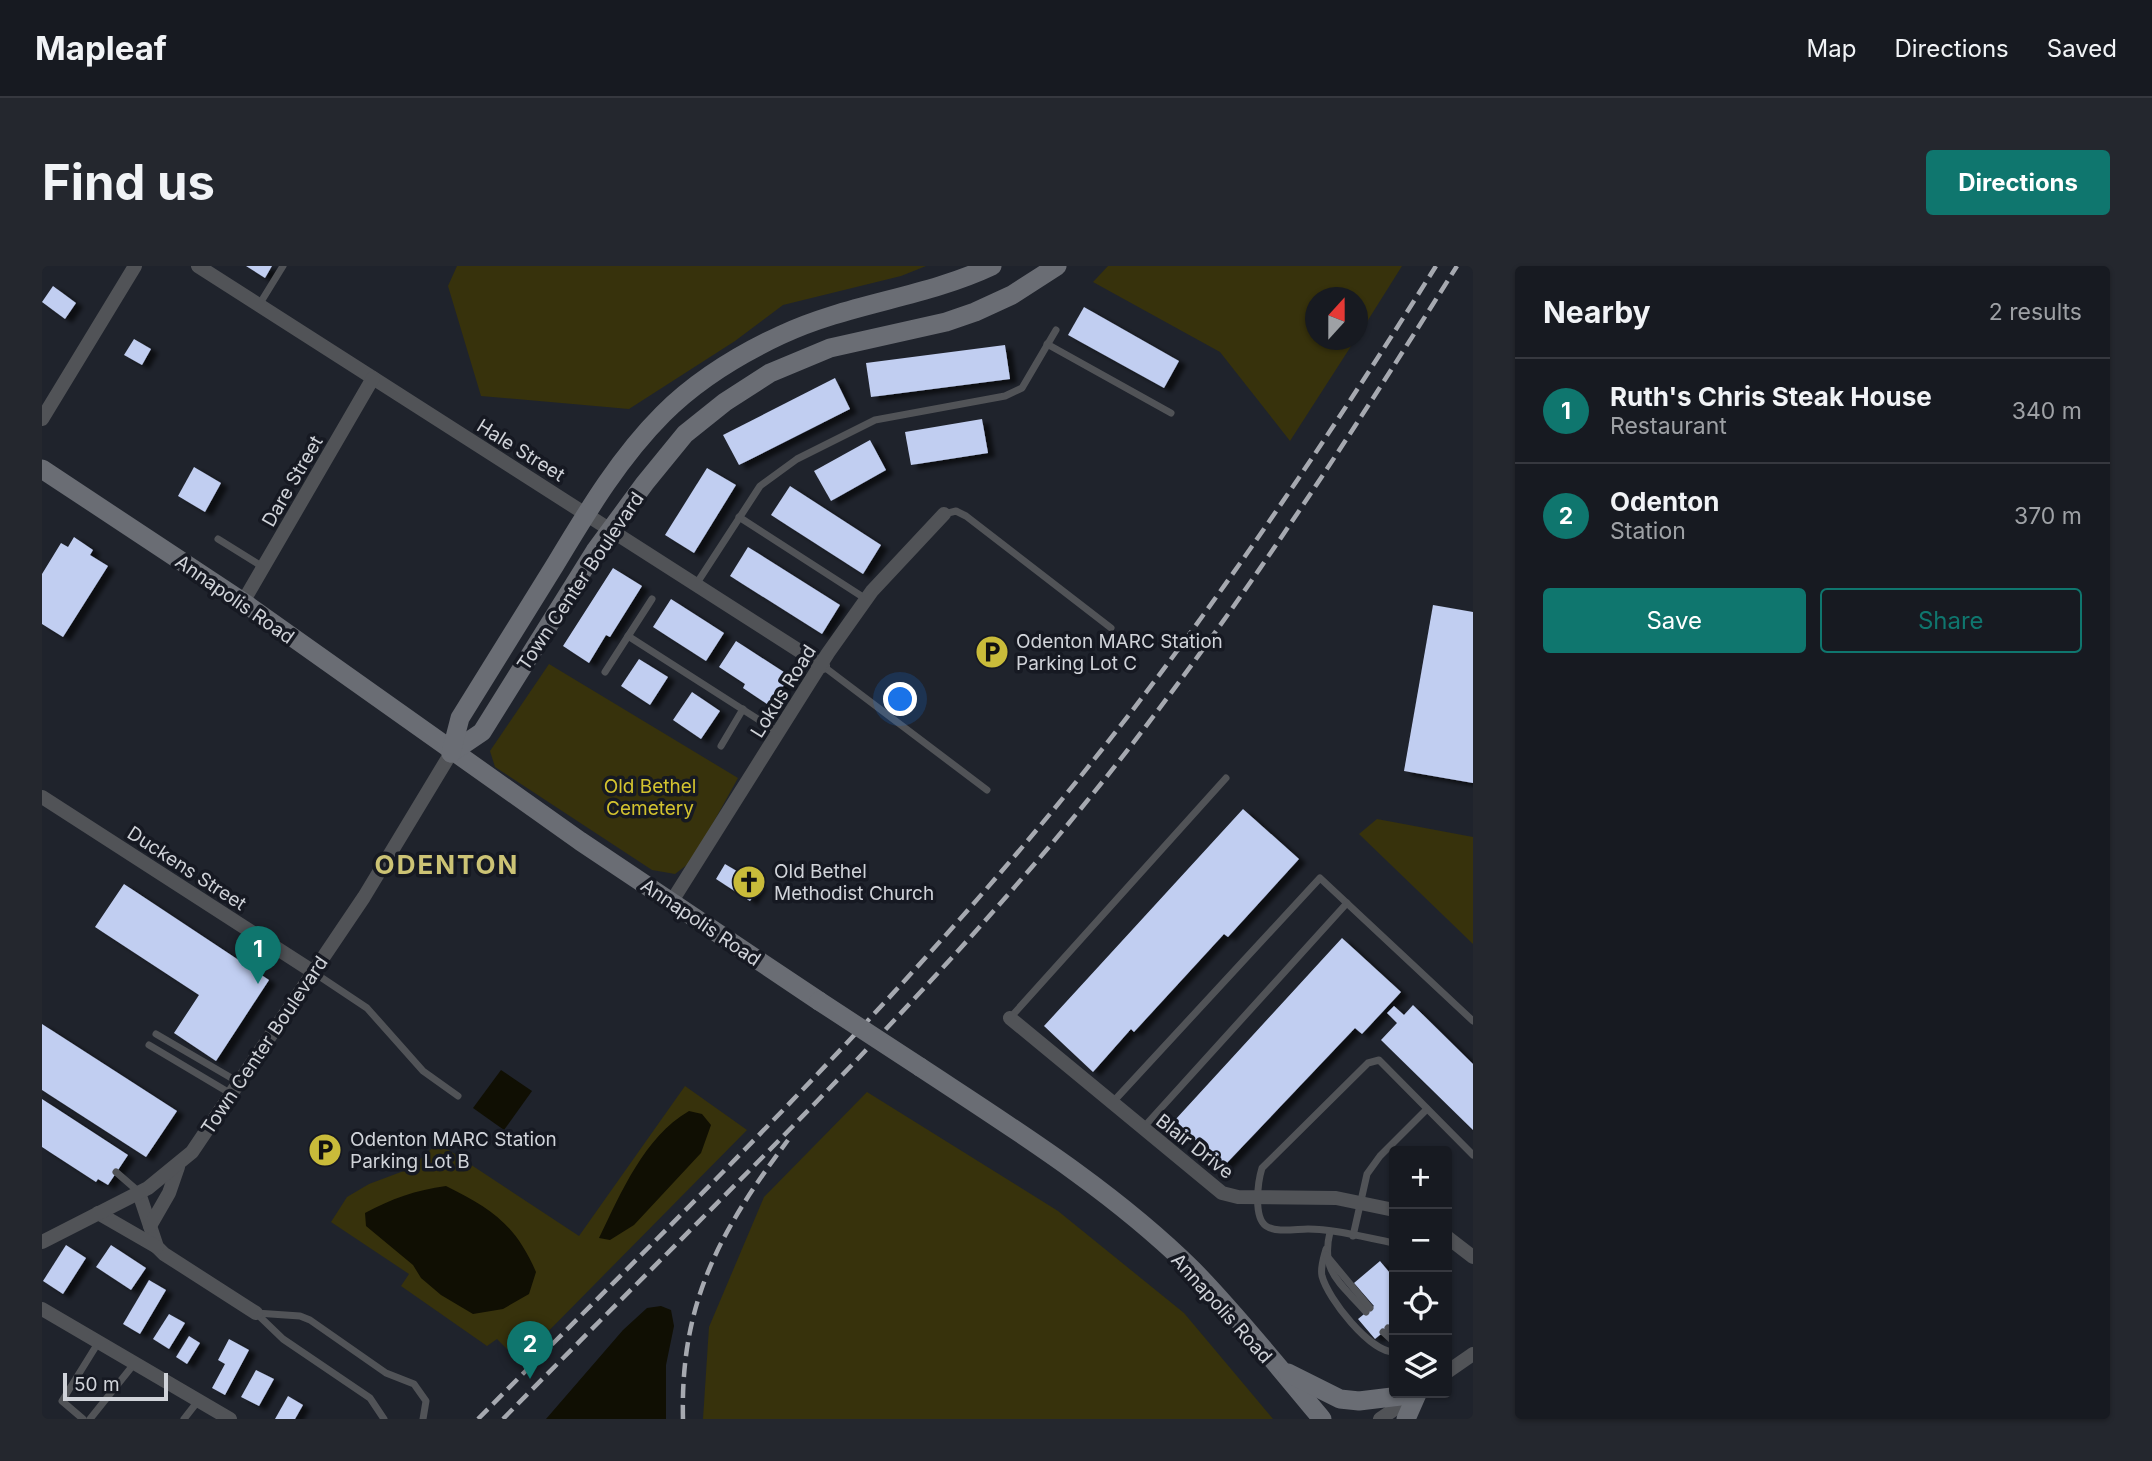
<!DOCTYPE html>
<meta charset="utf-8">
<style>
body{margin:0;font-family:Inter,sans-serif;background:#24272e;color:#f1f3f6}
.controls{position:absolute;right:21px;bottom:21px;display:grid;overflow:hidden;border-radius:7px;box-shadow:0 2px 5px #0004}
.controls button{width:63px;height:63px;display:grid;place-items:center;padding:0;border:0;border-bottom:2px solid #36383f;background:#171a21;color:#f1f3f6;font:35px sans-serif}
.compass{position:absolute;left:1263px;top:21px;width:63px;height:63px;border-radius:50%;background:#171a21;box-shadow:0 2px 5px #0004;rotate:21deg}
.scale{position:absolute;left:21px;bottom:18px;width:105px;box-sizing:border-box;padding-left:7px;border:4px solid #d0d3d9;border-top:0;font-size:19px;line-height:24px;white-space:nowrap;color:#d0d3d9;-webkit-text-stroke:5px #161922;paint-order:stroke}
.you{position:absolute;left:859px;top:434px;width:24px;height:24px;margin:-18px;border:5px solid #fff;border-radius:50%;background:#1a73e8;box-shadow:0 0 0 10px #1a73e833}
.badge{display:grid;place-items:center;width:46px;height:46px;border-radius:50%;background:#0f766e;color:#fff;font-size:23px;font-weight:700}
.pin{position:absolute;translate:-50% -58px;filter:drop-shadow(0 2px 4px #0008)}
.pin::after{content:'';position:absolute;top:37px;width:24px;height:21px;background:inherit;clip-path:polygon(0 0,100% 0,50% 100%)}
.list{margin:0;padding:0;list-style:none}
h2{display:flex;justify-content:space-between;align-items:center;height:91px;margin:0;padding:0 28px;font-size:30px}
h2 small{font-size:23px;font-weight:400;color:#9ea1a5}
.list li{display:grid;grid-template-columns:46px 1fr auto;gap:21px;align-items:center;box-sizing:border-box;height:105px;padding:0 28px;border-top:2px solid #36383f}
.list b{display:block;font-size:26px;white-space:nowrap}
.list p{margin:0;font-size:23px;white-space:nowrap;color:#9ea1a5}
.list em{font-size:23px;font-style:normal;color:#9ea1a5}
.actions{display:flex;gap:14px;padding:21px 28px}
.actions a{flex:1;padding:16px 0;border:2px solid #0f766e;border-radius:7px;text-align:center;font-size:24px;color:#0f766e}
.actions .main{background:#0f766e;color:#fff}
.icon{flex:none;width:38px;height:38px;fill:none;stroke:currentColor;stroke-width:2;stroke-linecap:round;stroke-linejoin:round}
.map{position:relative;flex:none;width:1431px;height:1153px;overflow:hidden;border-radius:7px}
header{display:flex;align-items:center;gap:42px;box-sizing:border-box;height:98px;padding:0 35px;background:#171a21;border-bottom:2px solid #36383f}
header strong{font-size:33px}
nav{display:flex;gap:38px;margin-inline-start:auto;font-size:24px}
.intro{display:flex;align-items:center;justify-content:space-between;box-sizing:border-box;height:168px;padding:0 42px}
h1{margin:0;font-size:49px}
.button{padding:18px 32px;border-radius:7px;background:#0f766e;color:#fff;font-size:24px;font-weight:700}
main{display:flex;gap:42px;padding:0 42px}
aside{flex:1;background:#171a21;border-radius:7px;box-shadow:0 2px 5px #0004}
.map>svg:first-child{display:block}
.green{fill:#37320c}
.water{fill:#100f03}
.building{fill:#c1cef1;filter:url(#shadow)}
.lines{fill:none;stroke-linecap:round;stroke-linejoin:round}
.lane{stroke:#515357;stroke-width:7}
.street{stroke:#515357;stroke-width:14}
.secondary{stroke:#6a6d74;stroke-width:19}
.rail{stroke:#a6a9b0;stroke-width:4.5;stroke-dasharray:14 7;stroke-linecap:butt}
.secondary-bridge{stroke:#6a6d74;stroke-width:19}
.labels{text-anchor:middle;stroke-width:7;stroke-linejoin:round;paint-order:stroke}
.street-label{font-size:19px;fill:#d0d3d9;stroke:#161922}
.poi-label{font-size:19px;fill:#d0d3d9;stroke:#161922;text-anchor:start}
.park-label{font-size:19px;fill:#d3c32f;stroke:#161922}
.district-label{font-size:26px;font-weight:bold;letter-spacing:2px;fill:#ccc375;stroke:#161922}
</style>
<header>
<strong>Mapleaf</strong>
<nav><a>Map</a><a>Directions</a><a>Saved</a></nav>
</header>
<div class="intro"><h1>Find us</h1><a class="button">Directions</a></div>
<main>
<div class="map">
<svg width="1431" height="1153" viewBox="0 0 1431 1153">
<defs>
<filter id="shadow"><feDropShadow dx="7" dy="4" stdDeviation="2" flood-color="#0009"/></filter>
</defs>
<rect width="100%" height="100%" fill="#1f232c"/>
<g class="green">
<polygon points="415,0 884,0 859,10 741,39 693,75 587,143 439,130 406,20"/>
<polygon points="1066,0 1360,0 1316,70 1316,32 1274,32 1274,74 1313,74 1248,175 1178,86 1051,16"/>
<polygon points="507,398 696,512 650,595 633,608 610,604 453,501 448,485"/>
<polygon points="1335,553 1431,571 1431,678 1317,568"/>
<polygon points="643,820 705,864 477,1095 455,1073 445,1080 359,1020 367,1008 289,956 305,931 327,918 367,903 396,877 537,970"/>
<polygon points="825,826 1016,945 1142,1047 1231,1153 661,1153 667,1061 722,931"/>
</g>
<g class="water">
<polygon points="459,804 490,825 462,864 431,842"/>
<path d="M647,845L660,848L669,859L659,887L592,959L568,974L557,972C579,927 602,871 647,845Z"/>
<path d="M404,920C450,943 473,958 494,1006L487,1028L461,1043L431,1048L399,1029L379,1012L371,999L324,960L323,947C349,933 374,924 404,920Z"/>
<polygon points="619,1040 629,1044 632,1060 624,1099 624,1153 504,1153 581,1064 605,1042"/>
</g>
<g class="building">
<polygon points="204,0 230,0 223,12"/>
<polygon points="11,20 34,37 23,53 0,36"/>
<polygon points="1042,41 1137,95 1122,122 1026,69"/>
<polygon points="92,73 109,83 100,99 82,89"/>
<polygon points="963,79 968,113 829,131 824,97"/>
<polygon points="793,112 808,143 697,199 681,169"/>
<polygon points="940,153 946,187 869,199 863,166"/>
<polygon points="828,174 844,204 789,235 772,205"/>
<polygon points="152,201 179,217 163,246 136,230"/>
<polygon points="665,202 694,219 652,287 623,269"/>
<polygon points="748,220 839,279 821,308 729,249"/>
<polygon points="32,271 51,284 48,289 66,300 21,371 0,358 0,308 19,277 26,281"/>
<polygon points="706,281 798,339 780,368 688,310"/>
<polygon points="571,302 600,320 568,371 564,369 547,397 521,380"/>
<polygon points="629,333 682,367 664,395 611,361"/>
<polygon points="1391,339 1431,346 1431,517 1362,505"/>
<polygon points="694,375 748,410 728,440 701,422 703,418 677,401"/>
<polygon points="597,393 626,411 608,439 579,420"/>
<polygon points="650,426 678,445 659,473 631,454"/>
<polygon points="1201,543 1257,593 1186,671 1182,668 1092,766 1089,763 1051,806 1002,760"/>
<polygon points="683,598 718,619 708,635 674,613"/>
<polygon points="82,618 227,714 174,795 132,767 157,729 53,661"/>
<polygon points="1300,672 1359,726 1320,768 1313,762 1181,901 1133,854"/>
<polygon points="1371,739 1431,798 1431,864 1339,774 1355,757 1345,747 1352,740 1362,749"/>
<polygon points="0,758 135,845 104,891 0,824"/>
<polygon points="0,833 86,889 66,919 56,913 54,916 0,881"/>
<polygon points="24,979 44,992 21,1028 1,1015"/>
<polygon points="69,979 104,1002 89,1024 54,1001"/>
<polygon points="1338,995 1352,1012 1352,1057 1333,1073 1316,1053 1332,1040 1312,1017"/>
<polygon points="107,1014 124,1024 98,1068 81,1058"/>
<polygon points="127,1048 143,1057 127,1083 111,1073"/>
<polygon points="147,1070 158,1077 145,1098 134,1091"/>
<polygon points="187,1073 207,1084 183,1129 170,1122 183,1098 176,1094"/>
<polygon points="214,1104 232,1113 217,1140 199,1131"/>
<polygon points="246,1130 261,1139 253,1153 233,1153"/>
</g>
<g class="lines">
<g class="lane">
<polyline points="217,39 241,0"/>
<polyline points="1005,78 1129,147"/>
<polyline points="902,248 914,245 924,250 1069,362"/>
<polyline points="697,251 824,333"/>
<polyline points="176,273 221,301"/>
<polyline points="653,320 718,220 755,193 833,154 963,130 980,122 1014,64"/>
<polyline points="586,370 736,466"/>
<polyline points="781,400 945,524"/>
<polyline points="563,406 610,333"/>
<polyline points="679,480 701,443"/>
<polyline points="271,706 325,742 381,805 416,830"/>
<polyline points="968,752 1184,512"/>
<polyline points="114,768 198,817"/>
<polyline points="107,779 191,829"/>
<polyline points="1070,837 1278,612 1431,755"/>
<polyline points="1101,862 1305,637"/>
<polyline points="74,906 97,926"/>
<path d="M1288,966C1278,1007 1299,1017 1324,1046"/>
<polyline points="1311,970 1325,908 1338,890 1385,843"/>
<path d="M1352,977C1325,972 1294,963 1266,963C1254,963 1234,967 1224,960C1211,951 1216,915 1220,902L1326,797L1337,794L1431,889"/>
<path d="M1284,983C1282,991 1278,1001 1280,1010C1286,1033 1328,1086 1352,1086"/>
<polyline points="1284,989 1328,1042"/>
<polyline points="214,1047 258,1050 268,1054 344,1107 372,1118 384,1135 381,1153"/>
<polyline points="215,1048 241,1073 328,1132 342,1153"/>
<polyline points="1346,1062 1352,1067"/>
<polyline points="1341,1066 1352,1076"/>
<polyline points="41,1153 20,1135 56,1077"/>
<polyline points="48,1153 92,1098"/>
<polyline points="142,1153 156,1135"/>
</g>
<g class="street">
<polyline points="156,0 781,400"/>
<polyline points="0,153 93,0"/>
<polyline points="201,336 331,112"/>
<polyline points="0,531 270,705"/>
<polyline points="630,635 786,387 830,325 902,248"/>
<polyline points="968,752 1180,927 1196,931 1294,932 1352,944"/>
<polyline points="97,927 115,981 122,988 214,1047"/>
<polyline points="56,947 115,981"/>
<polyline points="108,960 127,927 136,901"/>
<polyline points="1405,971 1431,991"/>
<polyline points="0,976 106,922 150,886 322,631 409,487"/>
<polyline points="0,1043 188,1153"/>
<polyline points="1405,1106 1431,1088"/>
<polyline points="1338,1153 1372,1130"/>
</g>
<g class="secondary">
<polyline points="0,203 201,336 538,575 777,735"/>
<polyline points="409,487 440,466 553,285 603,217 643,168 683,136 728,107 788,82 904,56 933,46 970,29 1015,0"/>
<path d="M409,487L418,452C450,401 481,350 513,299C545,246 577,192 621,148C654,115 696,89 739,69C807,37 882,32 950,0"/>
<path d="M878,801C972,863 1070,924 1151,1004C1196,1050 1238,1103 1280,1153"/>
<polyline points="1246,1107 1298,1133 1317,1135 1375,1128"/>
<polyline points="1364,1153 1375,1128"/>
</g>
<g class="rail">
<path d="M436,1153C633,954 834,759 1012,543C1153,372 1276,188 1394,0"/>
<path d="M461,1153C652,958 852,768 1027,557C1172,382 1294,192 1415,0"/>
<path d="M641,1153C638,1036 678,965 746,874"/>
</g>
<polyline class="secondary-bridge" points="777,735 878,801"/>
</g>
<defs>
<symbol id="parking-disc" viewBox="-11 -11 22 22"><circle r="9.5" fill="#c9bb3a" stroke="#161922"/><path d="M-3.5-5.5H1a3.5 3.5 0 0 1 0 7H-1V5.5H-3.5ZM-1-3.4V-.6H.8a1.4 1.4 0 0 0 0-2.8Z" fill="#111"/></symbol>
<symbol id="church-disc" viewBox="-11 -11 22 22"><circle r="9.5" fill="#c9bb3a" stroke="#161922"/><path d="M-1.2-6h2.4v3.5h3.3v2.4h-3.3V6h-2.4V-.1h-3.3v-2.4h3.3Z" fill="#111"/></symbol>
</defs>
<g fill-rule="evenodd">
<use href="#parking-disc" x="931" y="367" width="38" height="38"/>
<use href="#church-disc" x="688" y="597" width="38" height="38"/>
<use href="#parking-disc" x="264" y="865" width="38" height="38"/>
</g>
<g class="labels">
<g class="street-label">
<text transform="translate(479 184) rotate(32)" y="7">Hale Street</text>
<text transform="translate(250 215) rotate(-60)" y="7">Dare Street</text>
<text transform="translate(538 315) rotate(-56)" y="7">Town Center Boulevard</text>
<text transform="translate(193 333) rotate(35)" y="7">Annapolis Road</text>
<text transform="translate(741 425) rotate(-58)" y="7">Lokus Road</text>
<text transform="translate(145 602) rotate(33)" y="7">Duckens Street</text>
<text transform="translate(659 656) rotate(34)" y="7">Annapolis Road</text>
<text transform="translate(222 779) rotate(-56)" y="7">Town Center Boulevard</text>
<text transform="translate(1153 880) rotate(38)" y="7">Blair Drive</text>
<text transform="translate(1180 1042) rotate(48)" y="7">Annapolis Road</text>
</g>
<g class="poi-label">
<text x="974" y="382">Odenton MARC Station<tspan x="974" dy="22">Parking Lot C</tspan></text>
<text x="732" y="612">Old Bethel<tspan x="732" dy="22">Methodist Church</tspan></text>
<text x="308" y="880">Odenton MARC Station<tspan x="308" dy="22">Parking Lot B</tspan></text>
</g>
<g class="park-label">
<text x="608" y="527">Old Bethel<tspan x="608" dy="22">Cemetery</tspan></text>
</g>
<g class="district-label">
<text x="405" y="608">ODENTON</text>
</g>
</g>
</svg>
<div class="controls">
<button>+</button>
<button>−</button>
<button><svg class="icon" aria-label="locate" viewBox="0 0 24 24"><circle cx="12" cy="12" r="6"/><path d="M12 2v4M12 18v4M2 12h4M18 12h4"/></svg></button>
<button><svg class="icon" aria-label="layers" viewBox="0 0 24 24"><path d="M12 4l9 5-9 5-9-5zM3 14l9 5 9-5"/></svg></button>
</div>
<svg class="compass" viewBox="-18 -18 36 36"><path d="M0-13l5 13h-10z" fill="#e53935"/><path d="M0 13l5-13h-10z" fill="#9ea1a5"/></svg>
<div class="scale">50 m</div>
<div class="you"></div>
<div class="pin badge" style="left:216px;top:718px">1</div>
<div class="pin badge" style="left:488px;top:1113px">2</div>
</div>
<aside>
<h2>Nearby<small>2 results</small></h2>
<ul class="list">
<li><span class="badge">1</span><div><b>Ruth's Chris Steak House</b><p>Restaurant</p></div><em>340 m</em></li>
<li><span class="badge">2</span><div><b>Odenton</b><p>Station</p></div><em>370 m</em></li>
</ul>
<div class="actions"><a class="main">Save</a><a>Share</a></div>
</aside>
</main>
